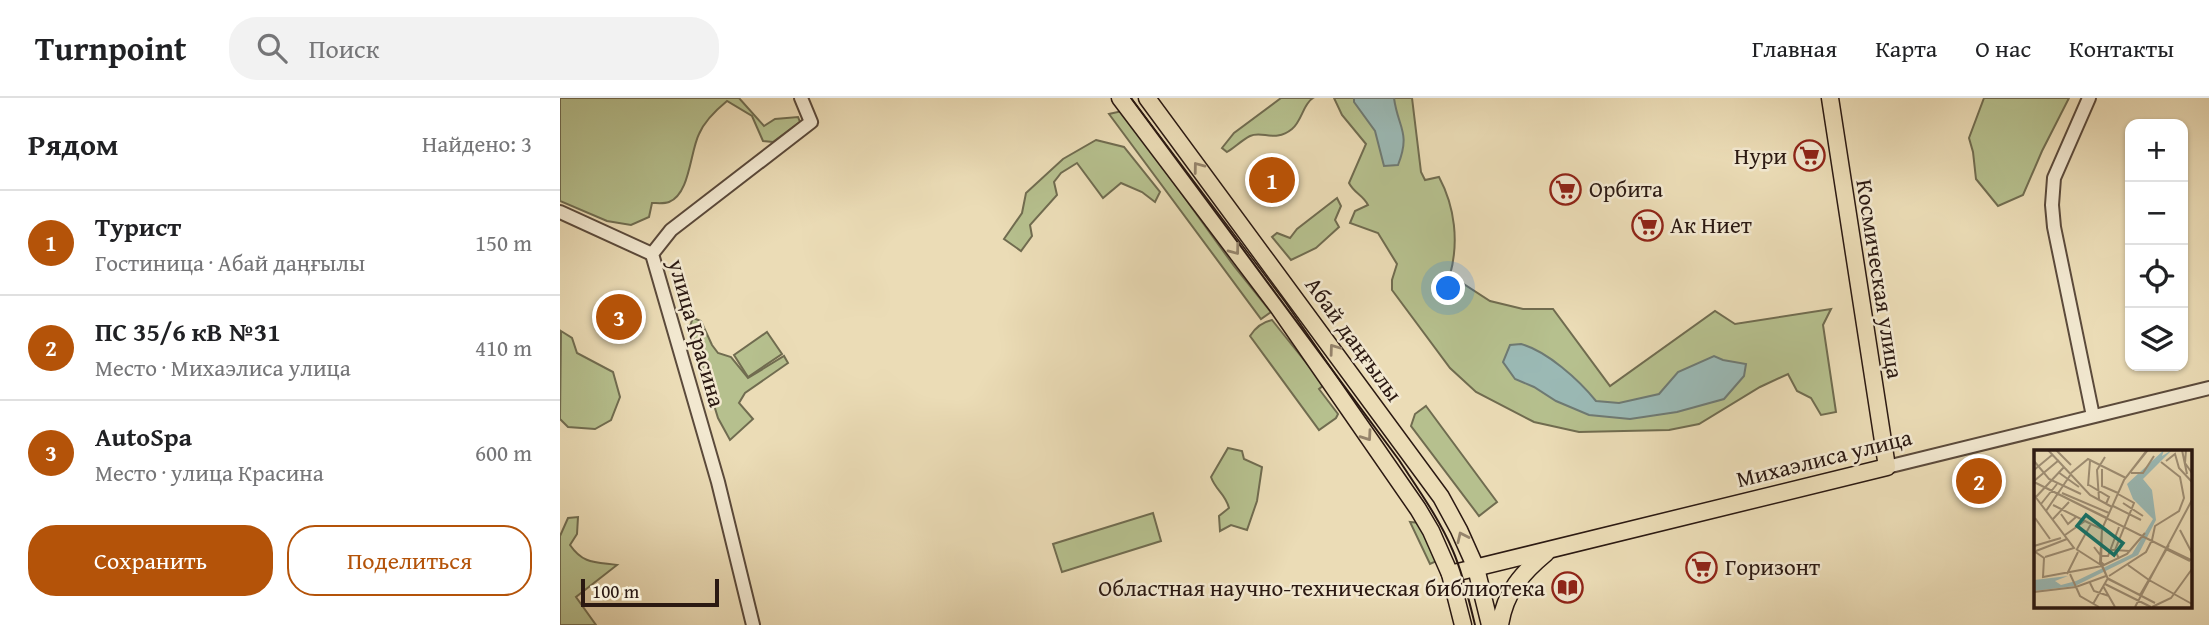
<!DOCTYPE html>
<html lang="ru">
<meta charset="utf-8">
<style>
body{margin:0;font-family:"Gentium Book Plus",serif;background:#f2f2f2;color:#202124}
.controls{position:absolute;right:21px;top:21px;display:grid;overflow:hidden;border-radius:14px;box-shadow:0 2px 5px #0004}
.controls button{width:63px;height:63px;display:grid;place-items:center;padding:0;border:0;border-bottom:2px solid #e0e0e0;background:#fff;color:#202124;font:35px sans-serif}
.scale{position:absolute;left:21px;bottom:18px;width:138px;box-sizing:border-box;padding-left:7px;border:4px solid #2b1912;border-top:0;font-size:19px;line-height:24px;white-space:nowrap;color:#2b1912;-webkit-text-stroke:5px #f2e8d0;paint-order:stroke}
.you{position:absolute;left:889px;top:191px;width:24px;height:24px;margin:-18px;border:5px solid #fff;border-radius:50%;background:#1a73e8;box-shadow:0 0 0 10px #1a73e833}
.badge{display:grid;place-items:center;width:46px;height:46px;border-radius:50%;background:#b45309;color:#fff;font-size:23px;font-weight:700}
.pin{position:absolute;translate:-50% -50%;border:4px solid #fff;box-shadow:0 2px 7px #0006}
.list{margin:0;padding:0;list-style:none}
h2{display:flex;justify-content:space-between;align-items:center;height:91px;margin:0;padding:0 28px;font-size:30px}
h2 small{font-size:23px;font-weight:400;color:#757577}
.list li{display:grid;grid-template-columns:46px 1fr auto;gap:21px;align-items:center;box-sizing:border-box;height:105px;padding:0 28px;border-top:2px solid #e0e0e0}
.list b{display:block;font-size:26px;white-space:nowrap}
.list p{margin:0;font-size:23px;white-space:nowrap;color:#757577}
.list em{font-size:23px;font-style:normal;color:#757577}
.actions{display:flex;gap:14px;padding:21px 28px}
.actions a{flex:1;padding:16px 0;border:2px solid #b45309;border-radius:28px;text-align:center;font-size:24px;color:#b45309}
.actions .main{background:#b45309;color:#fff}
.icon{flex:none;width:38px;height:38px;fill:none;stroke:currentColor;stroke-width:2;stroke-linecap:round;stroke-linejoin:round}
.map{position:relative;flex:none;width:1649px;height:527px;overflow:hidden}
header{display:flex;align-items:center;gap:42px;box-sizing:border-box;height:98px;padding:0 35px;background:#fff;border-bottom:2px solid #e0e0e0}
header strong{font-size:33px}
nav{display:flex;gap:38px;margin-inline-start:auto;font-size:24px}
.search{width:490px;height:63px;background:#f2f2f2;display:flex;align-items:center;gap:18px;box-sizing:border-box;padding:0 24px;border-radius:28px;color:#757577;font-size:26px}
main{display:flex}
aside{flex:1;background:#fff}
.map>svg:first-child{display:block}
.green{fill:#b6c08e;stroke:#706c50;stroke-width:2}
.water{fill:#9bbab6;stroke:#6e7a74;stroke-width:2}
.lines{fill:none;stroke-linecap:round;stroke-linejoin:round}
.minor-casing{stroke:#5b4a3b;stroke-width:16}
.major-casing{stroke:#2b1912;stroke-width:19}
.minor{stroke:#f2e8d0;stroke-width:12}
.major{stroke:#ebdcb6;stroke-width:16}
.tram{stroke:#2b1912;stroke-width:2}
.oneway{stroke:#95846c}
.labels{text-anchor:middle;stroke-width:5;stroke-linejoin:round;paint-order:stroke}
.poi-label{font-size:23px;fill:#2b1912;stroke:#f2e8d0;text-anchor:start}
.street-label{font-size:23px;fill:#2b1912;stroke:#f2e8d0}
.inset-road{fill:none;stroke:#9e8e74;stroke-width:2}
.view{fill:#0f766e;fill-opacity:0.15;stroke:#0f766e;stroke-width:3.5}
.inset-edge{fill:none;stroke:#2b1912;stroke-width:3.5}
</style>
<header>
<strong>Turnpoint</strong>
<div class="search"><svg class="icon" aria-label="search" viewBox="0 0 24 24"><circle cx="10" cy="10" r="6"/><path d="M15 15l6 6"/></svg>Поиск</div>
<nav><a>Главная</a><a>Карта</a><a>О нас</a><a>Контакты</a></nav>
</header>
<main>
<aside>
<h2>Рядом<small>Найдено: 3</small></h2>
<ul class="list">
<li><span class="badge">1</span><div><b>Турист</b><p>Гостиница · Абай даңғылы</p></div><em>150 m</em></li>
<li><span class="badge">2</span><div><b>ПС 35/6 кВ №31</b><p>Место · Михаэлиса улица</p></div><em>410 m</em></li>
<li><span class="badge">3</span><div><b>AutoSpa</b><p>Место · улица Красина</p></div><em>600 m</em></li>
</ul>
<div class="actions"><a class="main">Сохранить</a><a>Поделиться</a></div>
</aside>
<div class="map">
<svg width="1649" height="527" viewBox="0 0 1649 527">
<rect width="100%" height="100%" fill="#ebdcb6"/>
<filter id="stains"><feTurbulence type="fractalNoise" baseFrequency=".00286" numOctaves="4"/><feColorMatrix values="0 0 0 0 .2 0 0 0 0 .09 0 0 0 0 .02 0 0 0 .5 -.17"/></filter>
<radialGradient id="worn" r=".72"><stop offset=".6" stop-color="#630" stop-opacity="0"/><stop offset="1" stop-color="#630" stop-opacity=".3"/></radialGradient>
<g class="green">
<path d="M0,0H179L204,28L215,21L238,19L240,24L213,44L203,43L192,18L167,3C156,12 145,22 139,36C130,54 130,96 109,104C104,106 97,105 92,105L89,119L71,127L47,123L0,103Z"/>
<path d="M721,0H753C743,6 742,23 732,31C715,45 702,32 690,38C682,42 674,50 667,54L662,50L674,35Z"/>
<path d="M774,0H852L861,74L865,82L879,79C895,109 899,144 890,177L930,203L963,211H993L1050,288L1155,213L1175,226L1271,211L1263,227L1276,314L1261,317L1251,300L1237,293L1228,276L1200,289L1139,326L1109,332L1019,334L974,324L916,294L890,270L832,192V182L837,166L818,135L790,125L795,113L808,107C803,97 794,95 789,85L806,46L782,17Z"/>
<polygon points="1424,0 1509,0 1482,53 1463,97 1438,108 1416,81 1413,54 1409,40"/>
<polygon points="562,13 674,168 711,214 701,221 549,16"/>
<polygon points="536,42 564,49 600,94 595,104 582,94 561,85 543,100 517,65 501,75 494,84 497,97 470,127 472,138 461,153 444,141 462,115 466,95 503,61"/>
<polygon points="777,100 781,108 775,122 779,129 756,150 731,162 712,139 717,135 730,140 737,131"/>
<polygon points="133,220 141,223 152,247 158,255 171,259 188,280 224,258 228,265 185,295 179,305 193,321 170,342 158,320 130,228"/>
<path d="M712,222L764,287L759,291L778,316L776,320L759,332L690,238C695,230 703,224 712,222Z"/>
<polygon points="1,233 12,240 17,255 53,274 60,299 51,322 35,331 8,329 0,321"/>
<polygon points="207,234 222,256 188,279 174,257"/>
<polygon points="866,308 937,404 919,418 851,328 855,316"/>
<path d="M668,350L682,353L684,361L702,369L697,403L687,432L671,427L660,433L659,418L669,410C665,395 656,393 651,379Z"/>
<polygon points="593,415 601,443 502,474 493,446"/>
<path d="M18,419L17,436L10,447C23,466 35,464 57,467L16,499L36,527H0V438L8,420Z"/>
<polygon points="850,424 862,425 881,461 870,466"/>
</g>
<g class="water">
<path d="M794,0H834C838,30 851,34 838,67L824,68L815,33L794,4Z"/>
<path d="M961,246C987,253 1019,282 1036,303L1059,305L1099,296L1118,274L1154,258L1163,262L1186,266L1184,278L1164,301L1117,314L1070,321L1029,317L996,303L974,289L955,281L943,264L950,247Z"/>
</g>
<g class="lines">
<defs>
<g id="minor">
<polyline points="1529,0 1494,80 1492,107 1494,129 1533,318"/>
<polyline points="0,114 92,156"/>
<polyline points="1327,369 1649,290"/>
<polyline points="193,527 158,384 92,156 111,132 251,24 241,0"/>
</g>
<g id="major">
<polyline points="560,0 718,209 858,411 871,433 890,476 903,527"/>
<polyline points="587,0 881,399 899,432 916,470 930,527"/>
<polyline points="890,476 1327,369 1270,0"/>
<path d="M940,527C945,494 962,475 986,455"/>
</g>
</defs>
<use href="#minor" class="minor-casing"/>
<use href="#major" class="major-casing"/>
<use href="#minor" class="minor"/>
<use href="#major" class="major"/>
<path class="tram" d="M571,0L839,362C858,391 879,420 893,453C903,476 909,502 915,527"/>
</g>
<defs><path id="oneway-chevron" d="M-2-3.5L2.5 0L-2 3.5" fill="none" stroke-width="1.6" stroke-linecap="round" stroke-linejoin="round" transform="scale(1.75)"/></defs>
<g class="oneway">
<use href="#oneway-chevron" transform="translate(638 69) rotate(-127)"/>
<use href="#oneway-chevron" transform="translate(675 152) rotate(53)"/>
<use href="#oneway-chevron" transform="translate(774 251) rotate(-126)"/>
<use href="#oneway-chevron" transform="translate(807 338) rotate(55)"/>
<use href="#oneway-chevron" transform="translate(902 439) rotate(-115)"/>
</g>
<defs>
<symbol id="supermarket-ring" viewBox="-11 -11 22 22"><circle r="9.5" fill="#f2e8d0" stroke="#8f2418" stroke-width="1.5"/><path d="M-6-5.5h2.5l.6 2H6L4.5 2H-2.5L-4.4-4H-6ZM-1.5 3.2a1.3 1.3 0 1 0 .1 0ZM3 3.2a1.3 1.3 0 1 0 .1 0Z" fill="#8f2418"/></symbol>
<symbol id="library-ring" viewBox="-11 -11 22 22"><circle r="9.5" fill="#f2e8d0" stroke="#8f2418" stroke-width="1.5"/><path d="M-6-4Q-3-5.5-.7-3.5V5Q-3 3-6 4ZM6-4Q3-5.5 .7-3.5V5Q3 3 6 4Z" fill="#8f2418"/></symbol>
</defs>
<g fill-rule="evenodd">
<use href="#supermarket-ring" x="1232" y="40" width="35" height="35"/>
<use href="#supermarket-ring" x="988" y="74" width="35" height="35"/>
<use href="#supermarket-ring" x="1070" y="110" width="35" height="35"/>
<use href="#supermarket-ring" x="1124" y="452" width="35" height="35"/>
<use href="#library-ring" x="990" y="472" width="35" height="35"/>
</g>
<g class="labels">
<g class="poi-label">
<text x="1227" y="66" text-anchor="end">Нури</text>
<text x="1029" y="99">Орбита</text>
<text x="1110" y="135">Ак Ниет</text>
<text x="1165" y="477">Горизонт</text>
<text x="985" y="498" text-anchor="end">Областная научно-техническая библиотека</text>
</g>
<g class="street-label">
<text transform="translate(1320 181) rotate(81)" y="8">Космическая улица</text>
<text transform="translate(137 235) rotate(74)" y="8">улица Красина</text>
<text transform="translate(794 241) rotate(54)" y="8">Абай даңғылы</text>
<text transform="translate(1264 360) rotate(-14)" y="8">Михаэлиса улица</text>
</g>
</g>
<g transform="translate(1474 352)">
<rect width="158" height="158" fill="#ebdcb6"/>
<path d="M130,0L128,6L138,0L109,29L118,40L122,70L104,105L41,136L0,141V130L34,126L21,131L27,135L42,131L98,104L119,69L99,49L93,34Z" fill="#9bbab6"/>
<path class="inset-road" d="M14,0L56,45L78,57M22,0L37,15M113,0L90,30L68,79L67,113L74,129L106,145L135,95M148,0L153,24M152,0L151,13L158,23M0,11L15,29L47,44M132,11L141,4L145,18L158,32M68,19V36L84,43M0,20L18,5M68,21V36L84,43M24,22L45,37M37,23L54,9L92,28M97,23H109L120,6M0,31L25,10M0,32L132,98M0,32L73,68M55,35L75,47L72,54M54,36L56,11M28,43L75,63M0,45L40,98L11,107M1,48L30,17M65,49L63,20L71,7M89,53L109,66M7,54L23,34M19,55L57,74M79,56L107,70M12,61L37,24M27,64L34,74L42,67M1,68L16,89M19,69L35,52M146,80L158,103M31,85L51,71M118,90L121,76L145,61L150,48L146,27L127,12M0,96L27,88M60,97L67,106H74L85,77M132,98L157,110M42,99L67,115M43,99L57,74L68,79M132,99L156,111M75,100H81L100,53L84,44M0,101L10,108L9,127L68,116M2,101L33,89M85,109L81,100L96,101M67,112L70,115L93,104L111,83M94,115L115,130M33,124L44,102M36,124L42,137L72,126M75,126L112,102L118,90M73,128L121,153M74,129L66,112L68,79L90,30L114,0M115,130L158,154M56,133L60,141L75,146M71,134L117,157M69,136L81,157M42,137L46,146L65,157M0,142L42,137M59,154L74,128M101,157L158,50M118,157L137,148L158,119"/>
<path class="view" d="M52,65L89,93L80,105L43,76Z"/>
<rect width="158" height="158" class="inset-edge"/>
</g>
<rect width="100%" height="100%" filter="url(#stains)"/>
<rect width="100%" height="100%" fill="url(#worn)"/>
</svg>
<div class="controls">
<button>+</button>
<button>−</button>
<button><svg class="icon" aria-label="locate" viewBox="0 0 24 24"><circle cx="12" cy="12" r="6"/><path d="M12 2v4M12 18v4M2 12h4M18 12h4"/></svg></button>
<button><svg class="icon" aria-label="layers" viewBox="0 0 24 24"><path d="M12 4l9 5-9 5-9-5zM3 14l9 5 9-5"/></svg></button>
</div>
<div class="scale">100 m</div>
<div class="you"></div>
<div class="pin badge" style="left:712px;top:82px">1</div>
<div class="pin badge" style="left:1419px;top:383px">2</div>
<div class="pin badge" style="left:59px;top:219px">3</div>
</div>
</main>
